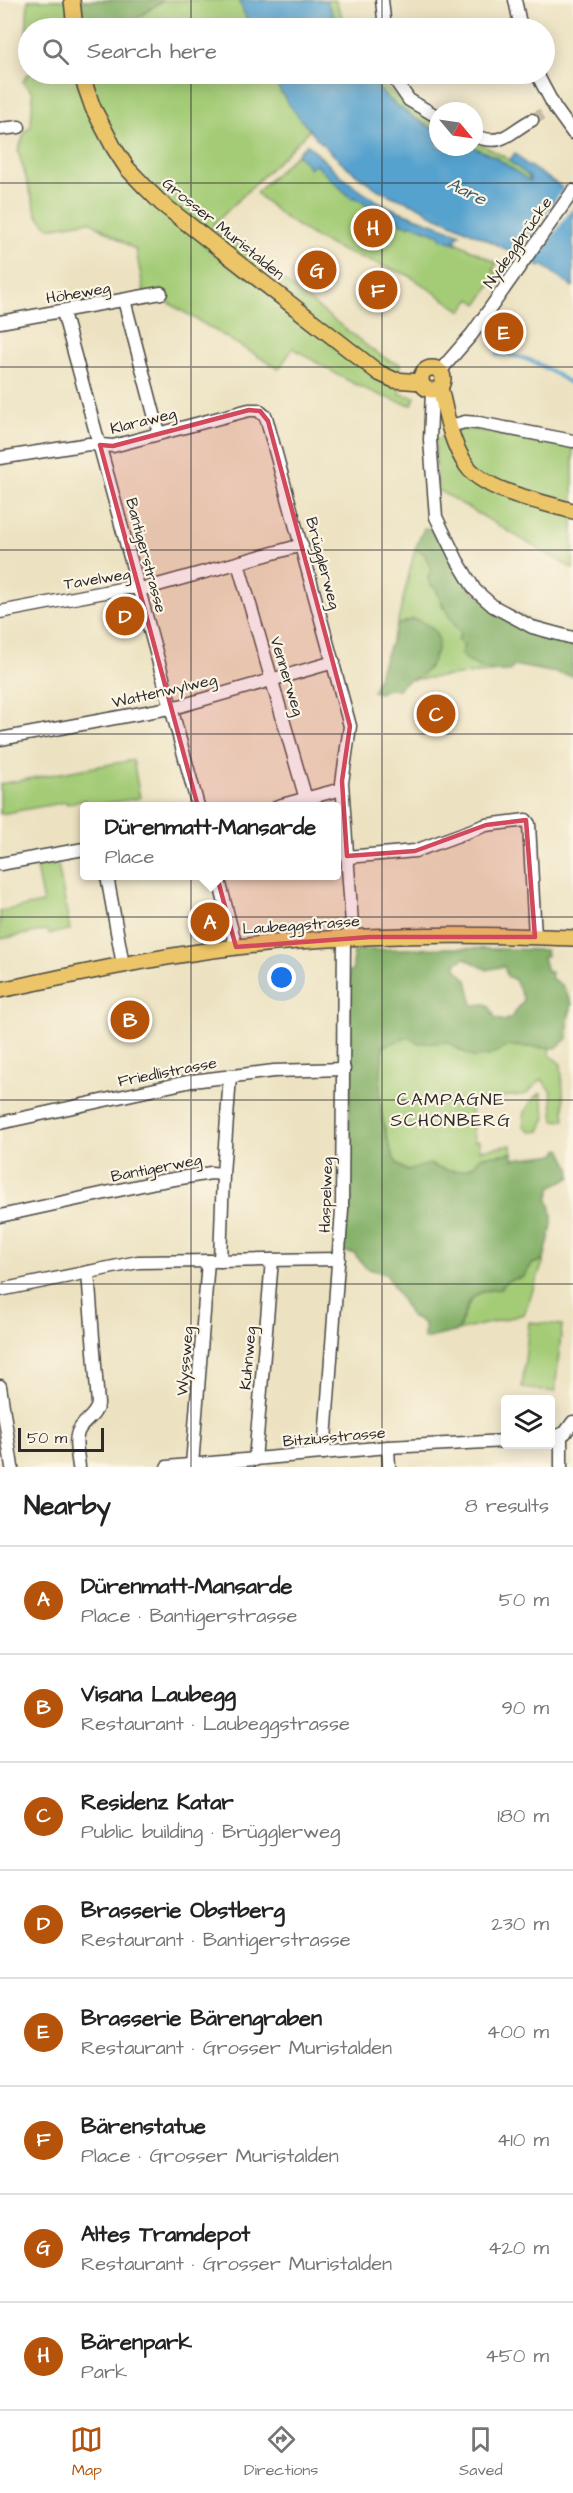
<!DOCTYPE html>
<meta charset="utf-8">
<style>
body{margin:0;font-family:"Architects Daughter",sans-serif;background:#f6f6f6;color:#222}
.controls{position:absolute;right:18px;bottom:18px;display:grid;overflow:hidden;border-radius:6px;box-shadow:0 3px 15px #0003}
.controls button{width:54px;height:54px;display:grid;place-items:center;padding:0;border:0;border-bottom:2px solid #e0e0e0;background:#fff;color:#222;font:30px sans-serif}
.compass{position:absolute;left:429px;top:102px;width:54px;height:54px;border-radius:50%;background:#fff;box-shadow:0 3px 15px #0003;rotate:119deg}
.scale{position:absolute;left:18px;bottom:15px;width:86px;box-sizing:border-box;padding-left:6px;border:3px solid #2b2b2b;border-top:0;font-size:16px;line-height:21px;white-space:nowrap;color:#2b2b2b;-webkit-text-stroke:4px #fcf5e5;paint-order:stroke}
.you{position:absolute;left:282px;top:978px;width:21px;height:21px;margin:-15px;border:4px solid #fff;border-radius:50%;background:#1a73e8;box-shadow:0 0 0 9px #1a73e833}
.badge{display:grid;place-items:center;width:39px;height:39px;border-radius:50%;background:#b45309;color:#fff;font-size:20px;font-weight:700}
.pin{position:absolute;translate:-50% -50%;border:3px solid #fff;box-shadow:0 2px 6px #0006}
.popup{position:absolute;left:80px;top:802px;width:261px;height:78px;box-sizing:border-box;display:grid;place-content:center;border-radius:6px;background:#fff;filter:drop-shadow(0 2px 4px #0005);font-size:20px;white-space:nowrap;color:#767676}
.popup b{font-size:22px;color:#222}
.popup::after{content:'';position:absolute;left:50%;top:100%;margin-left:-12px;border:12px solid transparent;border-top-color:#fff}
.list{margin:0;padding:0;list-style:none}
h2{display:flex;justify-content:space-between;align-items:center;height:78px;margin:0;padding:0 24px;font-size:26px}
h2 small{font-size:20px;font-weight:400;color:#767676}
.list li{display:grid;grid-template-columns:39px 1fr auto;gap:18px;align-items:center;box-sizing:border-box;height:108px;padding:0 24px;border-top:2px solid #e0e0e0}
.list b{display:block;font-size:22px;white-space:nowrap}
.list p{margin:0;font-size:20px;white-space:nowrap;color:#767676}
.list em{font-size:20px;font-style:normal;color:#767676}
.icon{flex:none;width:33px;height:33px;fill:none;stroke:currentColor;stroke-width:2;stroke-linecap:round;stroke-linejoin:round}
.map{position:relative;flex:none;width:573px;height:1467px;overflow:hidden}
.search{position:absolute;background:#fff;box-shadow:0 3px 15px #0003;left:18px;right:18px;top:18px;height:66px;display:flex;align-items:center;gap:15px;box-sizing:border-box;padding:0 21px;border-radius:33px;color:#767676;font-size:22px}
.sheet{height:942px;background:#fff}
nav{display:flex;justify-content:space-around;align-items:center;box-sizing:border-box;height:84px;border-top:2px solid #e0e0e0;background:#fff;font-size:16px;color:#767676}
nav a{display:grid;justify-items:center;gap:3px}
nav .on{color:#b45309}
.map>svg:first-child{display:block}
.green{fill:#a4cc77;stroke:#687c51;stroke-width:1.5}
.forest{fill:#83b068;stroke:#576e4a;stroke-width:1.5;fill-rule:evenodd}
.water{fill:#56a2ce;stroke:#40667c;stroke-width:1.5}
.pier{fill:#ece2c1}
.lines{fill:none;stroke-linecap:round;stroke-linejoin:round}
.stream{stroke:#56a2ce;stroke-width:4}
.minor-tunnel{stroke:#c5bda3;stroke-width:12;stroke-dasharray:12 6;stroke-linecap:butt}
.minor-casing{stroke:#484642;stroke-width:15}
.major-casing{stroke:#484642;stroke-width:18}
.minor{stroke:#fff;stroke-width:12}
.major{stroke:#edc569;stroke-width:15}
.marked{fill:#d1495b;fill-opacity:0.2;stroke:#d1495b;stroke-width:4.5;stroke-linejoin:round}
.grid{fill:none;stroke:#2b2b2b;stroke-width:1.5;stroke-opacity:0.55}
.labels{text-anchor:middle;stroke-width:4.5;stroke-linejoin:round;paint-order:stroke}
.street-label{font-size:16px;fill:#2b2b2b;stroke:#fcf5e5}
.water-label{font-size:18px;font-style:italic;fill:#3c5b6c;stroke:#fcf5e5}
.neighbourhood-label{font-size:18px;letter-spacing:1.5px;fill:#2b2b2b;stroke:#fcf5e5}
</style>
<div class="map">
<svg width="573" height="1467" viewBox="0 0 573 1467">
<rect width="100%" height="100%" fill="#fcf5e5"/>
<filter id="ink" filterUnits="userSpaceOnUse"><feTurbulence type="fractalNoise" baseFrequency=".0167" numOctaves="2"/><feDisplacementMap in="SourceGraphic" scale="12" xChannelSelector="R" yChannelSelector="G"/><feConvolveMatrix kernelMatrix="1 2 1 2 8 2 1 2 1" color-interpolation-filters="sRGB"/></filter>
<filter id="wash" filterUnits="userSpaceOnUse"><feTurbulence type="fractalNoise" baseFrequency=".008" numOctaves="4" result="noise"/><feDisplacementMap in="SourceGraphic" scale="24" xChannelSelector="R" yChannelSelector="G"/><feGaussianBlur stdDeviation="1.35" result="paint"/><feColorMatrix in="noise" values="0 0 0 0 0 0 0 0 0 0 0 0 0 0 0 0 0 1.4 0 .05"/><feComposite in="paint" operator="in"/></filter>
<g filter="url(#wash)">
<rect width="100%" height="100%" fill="#ece2c1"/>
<g class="green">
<polygon points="28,0 70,0 72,19 129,24 163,0 239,0 250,28 28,28 28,42 26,36"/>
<polygon points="326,0 335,0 347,28 339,28"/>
<path d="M28,73L271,74L281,93L310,130L213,225L371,349L388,360L400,364V394L415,397L412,405C369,396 330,371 293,348L279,369L164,300L162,290L144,293L136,250L90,221L49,228L37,215L18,151L25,132L31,126L33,93L23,82Z"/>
<path d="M366,74H383L384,86L409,107L438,124V131C410,117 384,99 366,74Z"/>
<path d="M474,141C492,150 519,162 531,180L528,181L495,157L473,147Z"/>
<path d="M307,144C329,165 350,187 376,201C403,215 433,222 460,234L454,241L497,263L493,270L498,274L478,304L471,299L462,311L408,275L347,253L318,239L285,218L256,193Z"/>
<polygon points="471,429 573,448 573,569 438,490 435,439 461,430"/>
<path d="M415,549L424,552L431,569L428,578L436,588L443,608L449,612L461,634L468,662L499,671L408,680L417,678L439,641C435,625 412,620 397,625Z"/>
<polygon points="133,760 140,798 90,806 86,806 85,800 67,804 66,802 0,814 0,784"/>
<polygon points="58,864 70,930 49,934 47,930 0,939 0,911 43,903 36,868"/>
<path d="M409,1037L432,1043L447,1042L461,1051L488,1056L509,1046L550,1048L549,1054L561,1064L565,1120L554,1121L551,1092L542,1079L526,1094L470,1101L474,1141H479L480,1150L511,1145L512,1153L480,1157C470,1176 446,1172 429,1164L408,1171C394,1164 392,1156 388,1142C377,1102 379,1086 383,1046Z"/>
<path d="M541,1093L546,1118L540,1131L532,1132L524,1126C521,1113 531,1099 541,1093Z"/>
<path d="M544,1260L524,1314L458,1331C469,1304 467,1290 500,1289L507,1281L523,1277L532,1264Z"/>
<polygon points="529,1322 562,1325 555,1392 522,1388"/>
</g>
<g class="forest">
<polygon points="71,0 163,0 129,24 73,19"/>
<path d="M424,528L437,530L472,592L573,642V676L518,666L513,667L510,671C492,672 473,668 461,654L464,646L457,640L461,634C452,624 440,600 436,588L430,585L428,578L431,569L424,553L415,549Z"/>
<path d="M413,619C421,621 432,626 436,633C443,645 431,668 421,675C413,681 404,679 398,689H387L379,693L373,691L397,625Z"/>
<path d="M449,948L546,950L547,956L543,957L547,972H551L552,979L563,986L572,1004L568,1019V1038L556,1048L509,1046L488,1056L473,1057L447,1042L417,1043L409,1037L383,1046C379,1083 377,1104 388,1141C392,1155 394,1164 407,1171L429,1164C446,1172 471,1176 480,1157L512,1153L513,1159L558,1154V1150L561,1149L570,1167L571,1177L552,1186L548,1200C558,1222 548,1237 544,1260L532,1264L523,1277L507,1281L500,1289C467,1290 469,1304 458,1331L424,1339V1323L412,1318L386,1274L366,1268L354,1253L344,1252L350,1098L349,971L353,970V954L357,950ZM465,958L487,970L504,966L507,976L515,980L524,1000L512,1017L504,1021L495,1018L491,1009L486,1004L473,1005L467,980L456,968V963Z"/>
</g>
<g class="water">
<polygon points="239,0 326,0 339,28 250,28"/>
<path d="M271,74H366C384,99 410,117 438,131V147H473L495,157L530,181V177L509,161L515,153L526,164L571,193L573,190V287L542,265L540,267C505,248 470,231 433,215C428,214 426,210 422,208C408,201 393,198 379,190C337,164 292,117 271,74Z"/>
<path d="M307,144C331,167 355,191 385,205C409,217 436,223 460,234L454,240L458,243L457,244L440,238V235L410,224L409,226L399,223V220L374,210L354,197L352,199L315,164L310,168L297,154Z"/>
</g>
<polygon class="pier" points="565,186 570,189 573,187 573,207 532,265 512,256 516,257"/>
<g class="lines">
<path class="stream" d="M497,355C527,353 549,370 573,385"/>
</g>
</g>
<g filter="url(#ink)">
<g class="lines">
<polyline class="minor-tunnel" points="532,120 546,112"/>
<defs>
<g id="minor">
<polyline points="382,0 385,28"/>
<polyline points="515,0 521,28"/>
<polyline points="391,74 409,100 438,117"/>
<polyline points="537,74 555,108 573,133"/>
<polyline points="0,129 19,127"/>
<path d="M474,136C505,147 508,132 532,120"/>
<polyline points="124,300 159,433"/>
<polyline points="63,312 198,806"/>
<polyline points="0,322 161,293"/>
<polyline points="440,371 472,334 573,191"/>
<polyline points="432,391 430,440 436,517 457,560 475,590 493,606 532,627 573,638"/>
<polyline points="450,426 465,422 479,423 573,441"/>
<polyline points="0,458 89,444 113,446 249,410 258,410 266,417 350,726 342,783 353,938"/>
<polyline points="238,563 306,799"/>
<polyline points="0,612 126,588 147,588 302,545"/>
<polyline points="0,739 180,706 334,662"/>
<polyline points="278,806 342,789"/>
<polyline points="347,857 415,851 486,825 526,820 529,824 535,937"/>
<polyline points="0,864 84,849"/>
<polyline points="107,876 123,965"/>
<polyline points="218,876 236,947"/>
<polyline points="0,1123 192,1081 274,1071 344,1069"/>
<polyline points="0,1216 156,1182 211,1173 223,1174"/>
<polyline points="220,1261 223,1174 230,1076"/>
<polyline points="0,1290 138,1262 339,1259"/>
<polyline points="0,1386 12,1467"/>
<polyline points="550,1438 565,1433 573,1422"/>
<polyline points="388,1447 389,1467"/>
<polyline points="324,1453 342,1210 344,938"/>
<polyline points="255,1460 272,1260"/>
<polyline points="192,1465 208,1261"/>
<path d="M79,1467C78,1456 74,1442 78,1432C83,1420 95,1418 98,1404L88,1272"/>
<polyline points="167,1467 388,1447 506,1441"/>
<polyline points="561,1467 561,1435"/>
</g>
<g id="major">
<polyline points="72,0 75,28"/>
<polyline points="81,74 93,108 114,148 127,168 147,189 161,203 379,373 394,380 421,382"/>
<circle cx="432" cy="379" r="11"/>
<path d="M440,387C446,413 451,444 467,466C486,492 543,502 573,511"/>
<path d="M0,990C79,974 157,956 237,947C348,934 461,933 573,938"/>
</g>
</defs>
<use href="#minor" class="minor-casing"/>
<use href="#major" class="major-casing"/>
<use href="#minor" class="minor"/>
<use href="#major" class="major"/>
</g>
</g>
<path class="marked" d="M249,410L260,411L268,421L350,726L342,781L347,856L415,851L486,825L526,820L535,937H370L236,947L100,445L113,446Z"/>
<path class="grid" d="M191,0V28M382,0V28M191,74V1467M382,74V1467M0,183H573M0,367H573M0,550H573M0,734H573M0,917H573M0,1100H573M0,1284H573"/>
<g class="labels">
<g class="street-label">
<text transform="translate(224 228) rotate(39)" y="6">Grosser Muristalden</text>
<text transform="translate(517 242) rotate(-55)" y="6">Nydeggbrücke</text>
<text transform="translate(78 292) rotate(-10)" y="6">Höheweg</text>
<text transform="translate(143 420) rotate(-14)" y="6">Klaraweg</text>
<text transform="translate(147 555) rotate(75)" y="6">Bantigerstrasse</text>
<text transform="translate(324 563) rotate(75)" y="6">Brügglerweg</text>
<text transform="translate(97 578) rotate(-9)" y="6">Tavelweg</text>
<text transform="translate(288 676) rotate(73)" y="6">Vennerweg</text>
<text transform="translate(164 690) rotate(-13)" y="6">Wattenwylweg</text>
<text transform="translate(301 924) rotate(-4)" y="6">Laubeggstrasse</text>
<text transform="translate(167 1071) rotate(-11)" y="6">Friedlistrasse</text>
<text transform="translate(156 1167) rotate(-11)" y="6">Bantigerweg</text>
<text transform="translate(325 1195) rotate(-88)" y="6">Haspelweg</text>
<text transform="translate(247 1358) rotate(-85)" y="6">Kuhnweg</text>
<text transform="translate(184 1361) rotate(-85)" y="6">Wyssweg</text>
<text transform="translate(334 1436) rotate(-5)" y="6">Bitziusstrasse</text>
</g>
<g class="water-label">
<text transform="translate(467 191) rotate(27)" y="6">Aare</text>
</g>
<g class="neighbourhood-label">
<text x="451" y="1105">CAMPAGNE<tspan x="451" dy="21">SCHÖNBERG</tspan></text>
</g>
</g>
</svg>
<div class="controls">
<button><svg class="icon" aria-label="layers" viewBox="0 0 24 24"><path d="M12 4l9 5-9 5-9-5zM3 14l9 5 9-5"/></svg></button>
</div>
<svg class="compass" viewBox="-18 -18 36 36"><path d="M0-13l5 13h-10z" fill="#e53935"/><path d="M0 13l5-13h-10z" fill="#767676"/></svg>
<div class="scale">50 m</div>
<div class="you"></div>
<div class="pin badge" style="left:210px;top:922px">A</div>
<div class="popup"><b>Dürenmatt-Mansarde</b>Place</div>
<div class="pin badge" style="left:130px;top:1020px">B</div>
<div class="pin badge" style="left:436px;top:714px">C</div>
<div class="pin badge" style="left:125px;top:616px">D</div>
<div class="pin badge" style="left:504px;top:332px">E</div>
<div class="pin badge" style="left:378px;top:290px">F</div>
<div class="pin badge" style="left:317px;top:270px">G</div>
<div class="pin badge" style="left:373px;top:228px">H</div>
<div class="search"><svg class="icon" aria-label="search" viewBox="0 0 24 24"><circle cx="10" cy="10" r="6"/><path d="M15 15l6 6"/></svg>Search here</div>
</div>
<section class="sheet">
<h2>Nearby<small>8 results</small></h2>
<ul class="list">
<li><span class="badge">A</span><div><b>Dürenmatt-Mansarde</b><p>Place · Bantigerstrasse</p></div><em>50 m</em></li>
<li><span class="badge">B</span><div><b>Visana Laubegg</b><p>Restaurant · Laubeggstrasse</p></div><em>90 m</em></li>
<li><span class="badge">C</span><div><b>Residenz Katar</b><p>Public building · Brügglerweg</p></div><em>180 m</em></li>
<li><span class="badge">D</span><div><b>Brasserie Obstberg</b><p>Restaurant · Bantigerstrasse</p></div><em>230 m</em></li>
<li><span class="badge">E</span><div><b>Brasserie Bärengraben</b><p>Restaurant · Grosser Muristalden</p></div><em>400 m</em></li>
<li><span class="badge">F</span><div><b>Bärenstatue</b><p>Place · Grosser Muristalden</p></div><em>410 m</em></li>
<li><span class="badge">G</span><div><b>Altes Tramdepot</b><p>Restaurant · Grosser Muristalden</p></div><em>420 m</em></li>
<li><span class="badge">H</span><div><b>Bärenpark</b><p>Park</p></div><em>450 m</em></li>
</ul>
</section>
<nav>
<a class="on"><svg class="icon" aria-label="map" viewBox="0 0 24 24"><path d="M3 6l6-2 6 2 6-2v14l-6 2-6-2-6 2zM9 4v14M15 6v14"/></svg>Map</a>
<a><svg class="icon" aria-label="directions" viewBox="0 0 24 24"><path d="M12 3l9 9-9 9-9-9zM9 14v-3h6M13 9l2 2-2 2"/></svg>Directions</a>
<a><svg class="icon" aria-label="saved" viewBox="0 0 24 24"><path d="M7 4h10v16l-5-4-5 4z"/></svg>Saved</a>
</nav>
